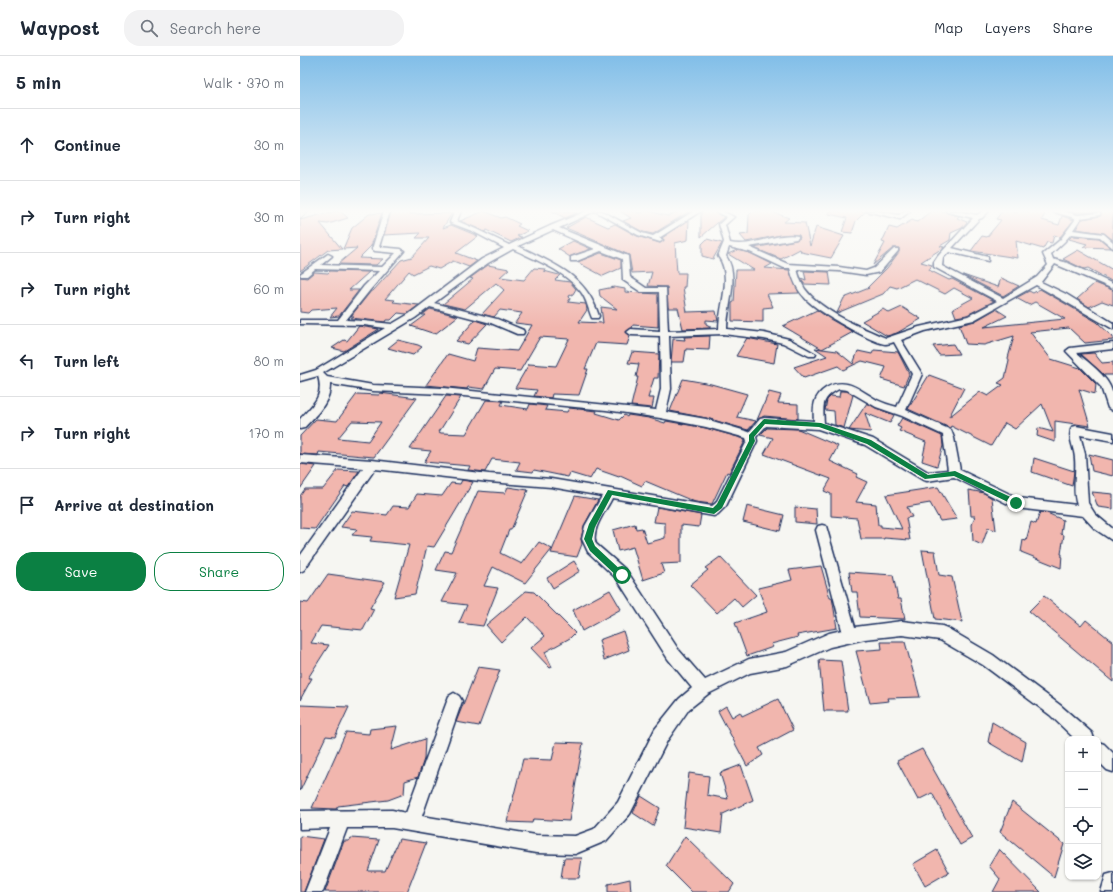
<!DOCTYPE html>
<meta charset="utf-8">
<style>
body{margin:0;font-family:Mali,sans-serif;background:#f2f2f3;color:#1f2937}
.controls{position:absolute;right:12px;bottom:12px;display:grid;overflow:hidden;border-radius:8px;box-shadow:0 1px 3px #0004}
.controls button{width:36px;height:36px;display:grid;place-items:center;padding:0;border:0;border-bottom:1px solid #e0e1e3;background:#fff;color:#1f2937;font:20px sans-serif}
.stop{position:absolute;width:12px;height:12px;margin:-9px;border:3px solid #0b8043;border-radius:50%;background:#fff}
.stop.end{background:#0b8043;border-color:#fff;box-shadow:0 1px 4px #0008}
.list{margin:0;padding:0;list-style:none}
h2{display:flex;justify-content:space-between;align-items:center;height:52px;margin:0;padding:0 16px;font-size:17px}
h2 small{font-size:13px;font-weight:400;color:#747a83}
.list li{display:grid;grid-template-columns:26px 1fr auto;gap:12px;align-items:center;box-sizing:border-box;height:72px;padding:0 16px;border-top:1px solid #e0e1e3}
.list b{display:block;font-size:15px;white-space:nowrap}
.list em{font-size:13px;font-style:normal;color:#747a83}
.actions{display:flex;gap:8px;padding:12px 16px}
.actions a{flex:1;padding:9px 0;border:1px solid #0b8043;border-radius:16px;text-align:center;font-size:14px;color:#0b8043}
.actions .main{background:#0b8043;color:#fff}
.icon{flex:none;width:22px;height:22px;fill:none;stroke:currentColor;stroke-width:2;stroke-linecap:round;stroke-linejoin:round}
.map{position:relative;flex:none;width:813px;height:836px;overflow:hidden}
header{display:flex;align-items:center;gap:24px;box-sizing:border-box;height:56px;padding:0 20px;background:#fff;border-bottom:1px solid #e0e1e3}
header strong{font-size:19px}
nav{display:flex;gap:22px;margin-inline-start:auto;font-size:14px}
.search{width:280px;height:36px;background:#f2f2f3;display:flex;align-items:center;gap:10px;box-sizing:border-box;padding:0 14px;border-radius:16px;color:#747a83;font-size:15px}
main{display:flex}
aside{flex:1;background:#fff}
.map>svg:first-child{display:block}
.building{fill:#f1b6ae;stroke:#1b2f5e;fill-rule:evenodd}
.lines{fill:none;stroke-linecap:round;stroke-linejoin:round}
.minor-casing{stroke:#1b2f5e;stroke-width:3}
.minor{fill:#f6f6f2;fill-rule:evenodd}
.route{fill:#0b8043}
</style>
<header>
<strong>Waypost</strong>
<div class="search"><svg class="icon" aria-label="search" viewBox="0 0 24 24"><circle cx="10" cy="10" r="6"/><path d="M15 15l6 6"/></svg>Search here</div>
<nav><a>Map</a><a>Layers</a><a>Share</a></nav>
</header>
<main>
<aside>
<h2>5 min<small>Walk · 370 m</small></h2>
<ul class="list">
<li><svg class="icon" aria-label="ahead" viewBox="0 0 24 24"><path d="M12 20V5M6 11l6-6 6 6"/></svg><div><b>Continue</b></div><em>30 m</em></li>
<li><svg class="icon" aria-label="right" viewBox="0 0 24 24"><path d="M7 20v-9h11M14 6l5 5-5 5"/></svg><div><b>Turn right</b></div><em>30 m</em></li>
<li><svg class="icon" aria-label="right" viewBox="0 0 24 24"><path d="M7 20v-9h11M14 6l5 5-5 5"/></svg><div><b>Turn right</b></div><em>60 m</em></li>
<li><svg class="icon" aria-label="left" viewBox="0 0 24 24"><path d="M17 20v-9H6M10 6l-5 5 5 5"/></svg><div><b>Turn left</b></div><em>80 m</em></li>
<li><svg class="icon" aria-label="right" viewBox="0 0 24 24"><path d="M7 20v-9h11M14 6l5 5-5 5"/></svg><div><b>Turn right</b></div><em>170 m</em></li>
<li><svg class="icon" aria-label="arrive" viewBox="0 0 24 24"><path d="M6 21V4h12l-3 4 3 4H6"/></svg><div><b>Arrive at destination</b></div></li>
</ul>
<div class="actions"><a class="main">Save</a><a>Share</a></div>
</aside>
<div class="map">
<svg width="813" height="836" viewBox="0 0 813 836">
<rect width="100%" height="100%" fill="#f6f6f2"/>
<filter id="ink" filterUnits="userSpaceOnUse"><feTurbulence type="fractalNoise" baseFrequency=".025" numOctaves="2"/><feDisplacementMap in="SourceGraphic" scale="8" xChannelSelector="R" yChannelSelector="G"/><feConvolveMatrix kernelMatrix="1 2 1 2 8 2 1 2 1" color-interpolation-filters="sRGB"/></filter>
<g filter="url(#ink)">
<g class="building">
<polygon points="35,155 40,155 48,162 28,168 20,167 42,193 28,194 0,215 0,164"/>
<polygon points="184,155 201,162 205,161 220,168 217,170 228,175 217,180 222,181 211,186 186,174 185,176 160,165"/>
<polygon points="252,155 270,155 277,157 265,162"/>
<polygon points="320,155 335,155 339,157 345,155 351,155 359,158 368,160 379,155 390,155 353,178 343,176 323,165 331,162"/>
<polygon points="402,155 414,155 424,161 401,181 401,157"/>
<polygon points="453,155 470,155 489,162 484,166 505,167 510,190 516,171 544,180 531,202 501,196 500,193 481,203 454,192 496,184 500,182 499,179 481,179 446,186 440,179 448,178 449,159"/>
<polygon points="529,155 565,155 565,156 556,165 552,177 542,176 547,162 529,158"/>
<polygon points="631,155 645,155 647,157 659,160 657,162 667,166 662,172 651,177 650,184 640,190 644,191 621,206 632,209 629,214 649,224 652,223 694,245 667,259 656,261 653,253 673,242 654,232 645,238 615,223 597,232 590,230 583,238 537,257 544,242 569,232 567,232 587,212 599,196 599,192 593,192 573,209 585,187 582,186 589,171 597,173 612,164 617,166"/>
<polygon points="702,155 746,155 742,164 759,169 762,160 774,164 760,181 754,179 752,187 747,186 743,193 716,185 718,202 671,195 682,180 687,181 701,164 696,163"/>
<polygon points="767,155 806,155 813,157 813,184 804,177 776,173 782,163 800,160 801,156 778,157"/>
<polygon points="94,156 111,155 109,158 152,157 143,172 151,169 178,180 156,197 177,205 169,211 153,205 139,213 129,210 113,218 109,215 85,243 95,244 93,246 119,249 107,258 98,257 91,264 86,264 85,266 51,262 54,260 51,260 71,235 73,235 101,204 112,201 129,182 116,182 121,177 84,179 91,156"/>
<polygon points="82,157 71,190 59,202 83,203 76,209 38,208 57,192 43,193 52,172 69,158"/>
<polygon points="286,161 308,171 315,168 337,180 360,187 364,184 362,182 389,164 388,184 375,187 377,217 386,217 385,231 383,231 387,256 416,255 418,265 406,264 406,268 410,270 410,272 383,273 378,252 368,252 367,231 348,230 352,216 332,217 329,199 266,172"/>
<polygon points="772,180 799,182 811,192 783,191 787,188 769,183"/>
<polygon points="407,183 422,187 413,203 402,200 402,188"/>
<polygon points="273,185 291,193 271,200 270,201 258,193"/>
<polygon points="437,194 450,197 472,208 465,212 489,214 499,237 467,238 473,251 463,252 463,266 432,265 432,247 434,246 436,214 454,214 428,198"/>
<polygon points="778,194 813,214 813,226 788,212 784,213 763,203"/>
<polygon points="301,197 321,204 321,212 303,220 277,206"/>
<polygon points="188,209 209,213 200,221 224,224 234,212 245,213 244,215 259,219 260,219 255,224 270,226 276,233 273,238 269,240 270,243 268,246 286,248 287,254 279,266 303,267 301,251 317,253 300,240 299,234 314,231 325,233 325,236 358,238 358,271 333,269 332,272 326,276 330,280 327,289 296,287 285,313 288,313 279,339 252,338 251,342 234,340 237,334 215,332 229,308 256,310 269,283 240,281 220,315 195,313 184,333 168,331 167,333 126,329 148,298 173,305 177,292 217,295 232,269 215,267 222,257 200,254 194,261 182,258 204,234 196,227 165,253 143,248 173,223 170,222"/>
<polygon points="30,215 69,216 49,234 59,234 39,260 30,261 37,252 11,254 8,257 0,256 0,221 7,222 14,216 28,217"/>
<polygon points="504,215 529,216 531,229 504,228 501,222 506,224"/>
<polygon points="663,219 698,231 701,222 719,230 703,240"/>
<polygon points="795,227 813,234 813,249 802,245 789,251 777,243"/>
<polygon points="740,233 797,266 813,281 813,284 785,287 769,272 730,276 751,303 780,312 796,328 795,338 779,333 790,370 755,365 755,386 737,380 738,372 753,376 742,348 715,373 705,367 691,390 651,370 650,372 608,353 629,319 664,332 649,361 680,336 688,340 703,329 698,327 705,322 709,305 708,302 714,280 684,289 666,288 659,269 675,265 696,253 707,260 684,271 765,263 735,246 729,249 716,242 729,235 733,237"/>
<polygon points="602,251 621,263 597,277 587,280 562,265 583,253 589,257"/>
<polygon points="130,253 158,260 135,278 111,270 126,259 122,259"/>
<polygon points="517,254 530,263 553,276 522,293 483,270"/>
<polygon points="175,264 187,268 168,288 156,285"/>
<polygon points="59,270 79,273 44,295 32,292 44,284 47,285"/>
<polygon points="410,280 409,294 386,293 384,306 371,306 373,283 385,284 384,281"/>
<polygon points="447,282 477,288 474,307 436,300"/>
<polygon points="98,284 118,289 122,291 113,299 88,292"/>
<polygon points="653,288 659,298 639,299 633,290"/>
<polygon points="515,292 537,295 553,308 558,295 572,298 574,294 598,296 609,318 604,330 581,323 586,311 562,305 543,314 538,310 504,322 494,311 527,300"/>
<polygon points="332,296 359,298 358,322 354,322 348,342 354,342 352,352 331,350 338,321 336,321 339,308 328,307"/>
<polygon points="794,297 802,307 813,306 813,319 804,319 781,298"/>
<polygon points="383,323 411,328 447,338 437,361 456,365 448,374 406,362 370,355"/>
<polygon points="540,335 547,335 553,339 544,372 535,369 534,355 525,354 527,344 531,340 539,341"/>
<polygon points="469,336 481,339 478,347 498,348 498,363 464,360 457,364"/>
<path d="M80,337L117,342L74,401L19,396L18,399L0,398V380L16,363L37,365L57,338L79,339ZM52,365L81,366L68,385L38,382Z"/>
<polygon points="146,340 161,341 139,376 141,377 166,378 186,344 203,345 201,349 228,353 230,348 247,350 245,354 267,356 269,352 297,355 296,357 319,364 324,359 327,361 328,359 349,362 365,367 366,365 406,372 445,383 445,385 429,417 427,416 412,448 395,446 345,425 342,430 320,420 319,421 296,413 290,423 270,417 268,421 234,414 233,416 216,414 220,406 192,403 185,416 168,414 170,410 124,406 131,395 110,393"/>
<polygon points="567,347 576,352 594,359 590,367 565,357 571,376 549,374"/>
<polygon points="602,362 642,380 643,390 637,410 622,405 626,386 599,375 601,372 597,370"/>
<polygon points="467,372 498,373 538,390 530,405 558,418 556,421 567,426 556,446 576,448 578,469 581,469 581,471 602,473 586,439 638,431 657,463 640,465 630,447 607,451 612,461 606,462 610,484 584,482 584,483 561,483 557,462 531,460 531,438 524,435 531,423 464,398 473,382 460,379"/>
<polygon points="789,398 813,404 813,420 792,415"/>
<polygon points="734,402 774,415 772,430 732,416"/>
<polygon points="0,408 16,410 0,433"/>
<polygon points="38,414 59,415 48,431 45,430 15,473 0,472 0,440 5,433 23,433"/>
<polygon points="162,424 173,426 134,491 127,490 115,538 94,541 109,489 70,485 72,481 52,479 57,473 41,471 52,455 87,459 93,450 109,451 117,438 142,440 151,427 160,428"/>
<polygon points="208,431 228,434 211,474 209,474 200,497 222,508 239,486 252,493 225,527 193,511 184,530 198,532 183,570 159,567 167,549 142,546 157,517 136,514 145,495 151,496 178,435 205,437"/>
<polygon points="669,434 684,437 692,442 696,474 688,472 682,489 673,485 672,469 675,460 671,460"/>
<polygon points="792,436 813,438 813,453 798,451"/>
<polygon points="275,440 298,444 284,470 281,483 282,488 277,501 251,497"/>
<polygon points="447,450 484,459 480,475 443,466"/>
<polygon points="357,451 401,459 399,471 381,469 381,507 361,508 364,517 343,524 333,491 318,495 313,474 335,468 336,473 342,472 347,487 365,482 365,467 354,466"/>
<polygon points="495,451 516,453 517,468 495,466"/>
<polygon points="740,456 747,457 763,464 761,478 764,479 761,498 762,498 761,512 721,496 723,484 726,485 731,466 736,468"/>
<polygon points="622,494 635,495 639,519 652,521 662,566 635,563"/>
<polygon points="420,501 456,539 442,551 434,542 417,557 390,529 408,514 405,512"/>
<polygon points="274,505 280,515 253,532 247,522"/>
<polygon points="521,510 530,542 532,542 533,547 537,572 497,579 498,581 471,588 473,591 447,600 435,567 467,556 458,532 492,524 489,514"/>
<polygon points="549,516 593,519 598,543 601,543 605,563 560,561 557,536 552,536"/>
<polygon points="28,518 85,526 70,552 74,553 63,574 21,570 11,587 29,589 8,622 12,622 0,644 0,546 8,547"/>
<polygon points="310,534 321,553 282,575 273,554"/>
<polygon points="226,535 234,536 275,577 270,582 245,596 252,611 250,612 231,592 245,580 227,561 201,586 186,569"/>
<polygon points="744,540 781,570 786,564 813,586 813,626 729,555"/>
<polygon points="323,575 329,594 304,604 299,584"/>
<polygon points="581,586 605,586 620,641 588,642 589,645 570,647 556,595 582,593"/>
<polygon points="519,604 541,605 548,655 524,655"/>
<polygon points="178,611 200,614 179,670 156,666"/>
<polygon points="478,643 493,674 459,692 463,699 447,710 418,655 426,650 432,661 440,656 442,660"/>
<polygon points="0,649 49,651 35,681 26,680 0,735"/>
<polygon points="692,666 726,686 722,706 688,686"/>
<polygon points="97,670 91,694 125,683 124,703 118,721 105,725 104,738 88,744 38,750 36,753 12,752 46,676 69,678 70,673"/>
<polygon points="256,686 283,687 269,765 233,763 232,767 207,766 223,703 252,704"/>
<polygon points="622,693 672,782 660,789 632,737 618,744 597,705"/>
<polygon points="441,709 453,744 423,758 421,777 383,771 389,717 409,720 407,739 428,743 420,717"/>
<polygon points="341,740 360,752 353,770 333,757"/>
<polygon points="712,746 764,788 754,821 700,776"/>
<polygon points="0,780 24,783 4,836 0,836"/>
<polygon points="385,780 434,828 429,836 392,836 366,810"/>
<polygon points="51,782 79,784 68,815 85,815 99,783 126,787 107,836 25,836 44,785 49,785"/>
<polygon points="699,793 741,836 693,836 700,823 689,810"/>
<polygon points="637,794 649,816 625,830 613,808"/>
<polygon points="264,802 282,802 279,822 261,822"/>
<polygon points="330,823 331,836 308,836 308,828"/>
</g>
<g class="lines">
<defs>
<g id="minor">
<polygon points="2,155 8,155 0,162 0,156"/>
<path d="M84,155H90L79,191L101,193L104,195L70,234L46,264L64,265L92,268L109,258L182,203L204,192L172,175L151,167L150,166L155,155H161L157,165L176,173L209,189L250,170L287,155H302L342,177L353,180L394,155H401L359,182L363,184L360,186L338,179L295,155L259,172L328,200L330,221L346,232H366L368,275L419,273C419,250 433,220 418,200L424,186L419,168L427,161L415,155H422L434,161L425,169L430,187C453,192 476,176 498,180V182L496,183L449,191L488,208L539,211L566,215L574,212L594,193H598V195L580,216L566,219L539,215L497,213C499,220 501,227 505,233C522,256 560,271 586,282L619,271L668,260L697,245L634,211V206L638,200L673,162L647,156L646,155H656L677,159L683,155H689L682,162L679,163L652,192L688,201V205L649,196L643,202L642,210L703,242L737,221L748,209L743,198L760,184L775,164V162L754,156L753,155H762L778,159L800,157V159L781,162L773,174L804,178L813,186V192L800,181L771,178L764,186L751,198L753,203L768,207L813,228V233L755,208L741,226L766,238L813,267V273L736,229L674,264L625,275L601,284L622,318L606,354L651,374L654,382L660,414L718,442L777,449C771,433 778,413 774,396C772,387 768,379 772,371L776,370L813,377V385L780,379L785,398L788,447L795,458L813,473V485L795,473L783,460L716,452L654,421L627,425L623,424L565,389L518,373L466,370L456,381L457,385L426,450L418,458L414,460L312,442C306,455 290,474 296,488L327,515L378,593L405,624L449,603L486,596L529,577L542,574L516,474L518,470L522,469L526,470L555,571L602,565L642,570L647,572L693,599L760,649L792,677L794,683H775L750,659L683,609L640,584L602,579L565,583L530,591L487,610L450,617L408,638L389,653L367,685L330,758L306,785L275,798L236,797L92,772H47L23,836H5L30,772L0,773V755L92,754L106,757L149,640L154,637L159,640L162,645L122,760L236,779L275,780L294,773L318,746L355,673L379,643L392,632L368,603L317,523L288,496L282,483L285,470L302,440L251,431L189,426L75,413L4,514L0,516V500L63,412L0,407V399L72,404L189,418L251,423L412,450L416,447L447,385L446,382L406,371L360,362L306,354L143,338L73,335L30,328C31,346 15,360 4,372L0,373V363C14,348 24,340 18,320L0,325V319L16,314L85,272L64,269L0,268V264H38L64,230L79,215L15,213L7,220H1L0,218L28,198L32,200L21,209L82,211L96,197L75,195L72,193ZM253,174L295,193L271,201V205H277L301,195L322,203L323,224L341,236H359L360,275L331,273L327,276L331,279L360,280L361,333L356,354L143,332L73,329L27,321L23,317L115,262L130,251L191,267L217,278H223L224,276L223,274L197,263L134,247L188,207L213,193C236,204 265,215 281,236C287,244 288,253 292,262H298L299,260C286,219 254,208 218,190ZM429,191L450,196L484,212H490C493,224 497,234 505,242C515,254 570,286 585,288C588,288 591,287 594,286L612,318L597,351C590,349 583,347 577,344C559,334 546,320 526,332C513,340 513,352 514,365L464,362L460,363L449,376L406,363L366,356L371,333L369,280L423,278L464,283L483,287L509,300H515L516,298L489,283L464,277L427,273C427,250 440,220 426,200ZM539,333L547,334L576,351L602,360L643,379L648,414L628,416L573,383L524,367C523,349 521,342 539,333Z"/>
<polygon points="566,155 577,155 599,159 604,155 610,155 600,163"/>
<path d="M813,287V293L777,297C790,308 811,322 813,340C813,345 813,350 813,355L808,352L801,331L766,295L770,292Z"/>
<polygon points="798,686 804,688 813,697 813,716 807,714 798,705"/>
<polygon points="813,817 813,836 801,836 806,819"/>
</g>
</defs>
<use href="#minor" class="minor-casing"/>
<use href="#minor" class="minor"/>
</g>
</g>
<linearGradient id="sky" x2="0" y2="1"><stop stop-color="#81bee8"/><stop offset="0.57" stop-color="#fbfbf9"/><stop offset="1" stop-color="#fbfbf9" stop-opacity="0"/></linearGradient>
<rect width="813" height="272" fill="url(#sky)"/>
<polygon class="route" points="464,363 521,367 571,384 628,419 655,415 719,445 720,447 719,449 714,449 654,420 625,423 567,388 519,371 465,368 454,381 455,385 422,452 414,458 312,439 295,471 292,483 295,490 324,517 324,522 319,522 290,495 284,483 289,468 308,434 413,452 417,448 449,385 449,379"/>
</svg>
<div class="controls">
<button>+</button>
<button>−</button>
<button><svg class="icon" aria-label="locate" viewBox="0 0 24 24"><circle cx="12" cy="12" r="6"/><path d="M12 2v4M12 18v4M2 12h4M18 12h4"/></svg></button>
<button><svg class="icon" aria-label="layers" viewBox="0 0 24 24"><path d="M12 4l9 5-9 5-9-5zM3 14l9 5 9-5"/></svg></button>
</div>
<div class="stop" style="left:322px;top:519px"></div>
<div class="stop end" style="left:716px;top:447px"></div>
</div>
</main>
